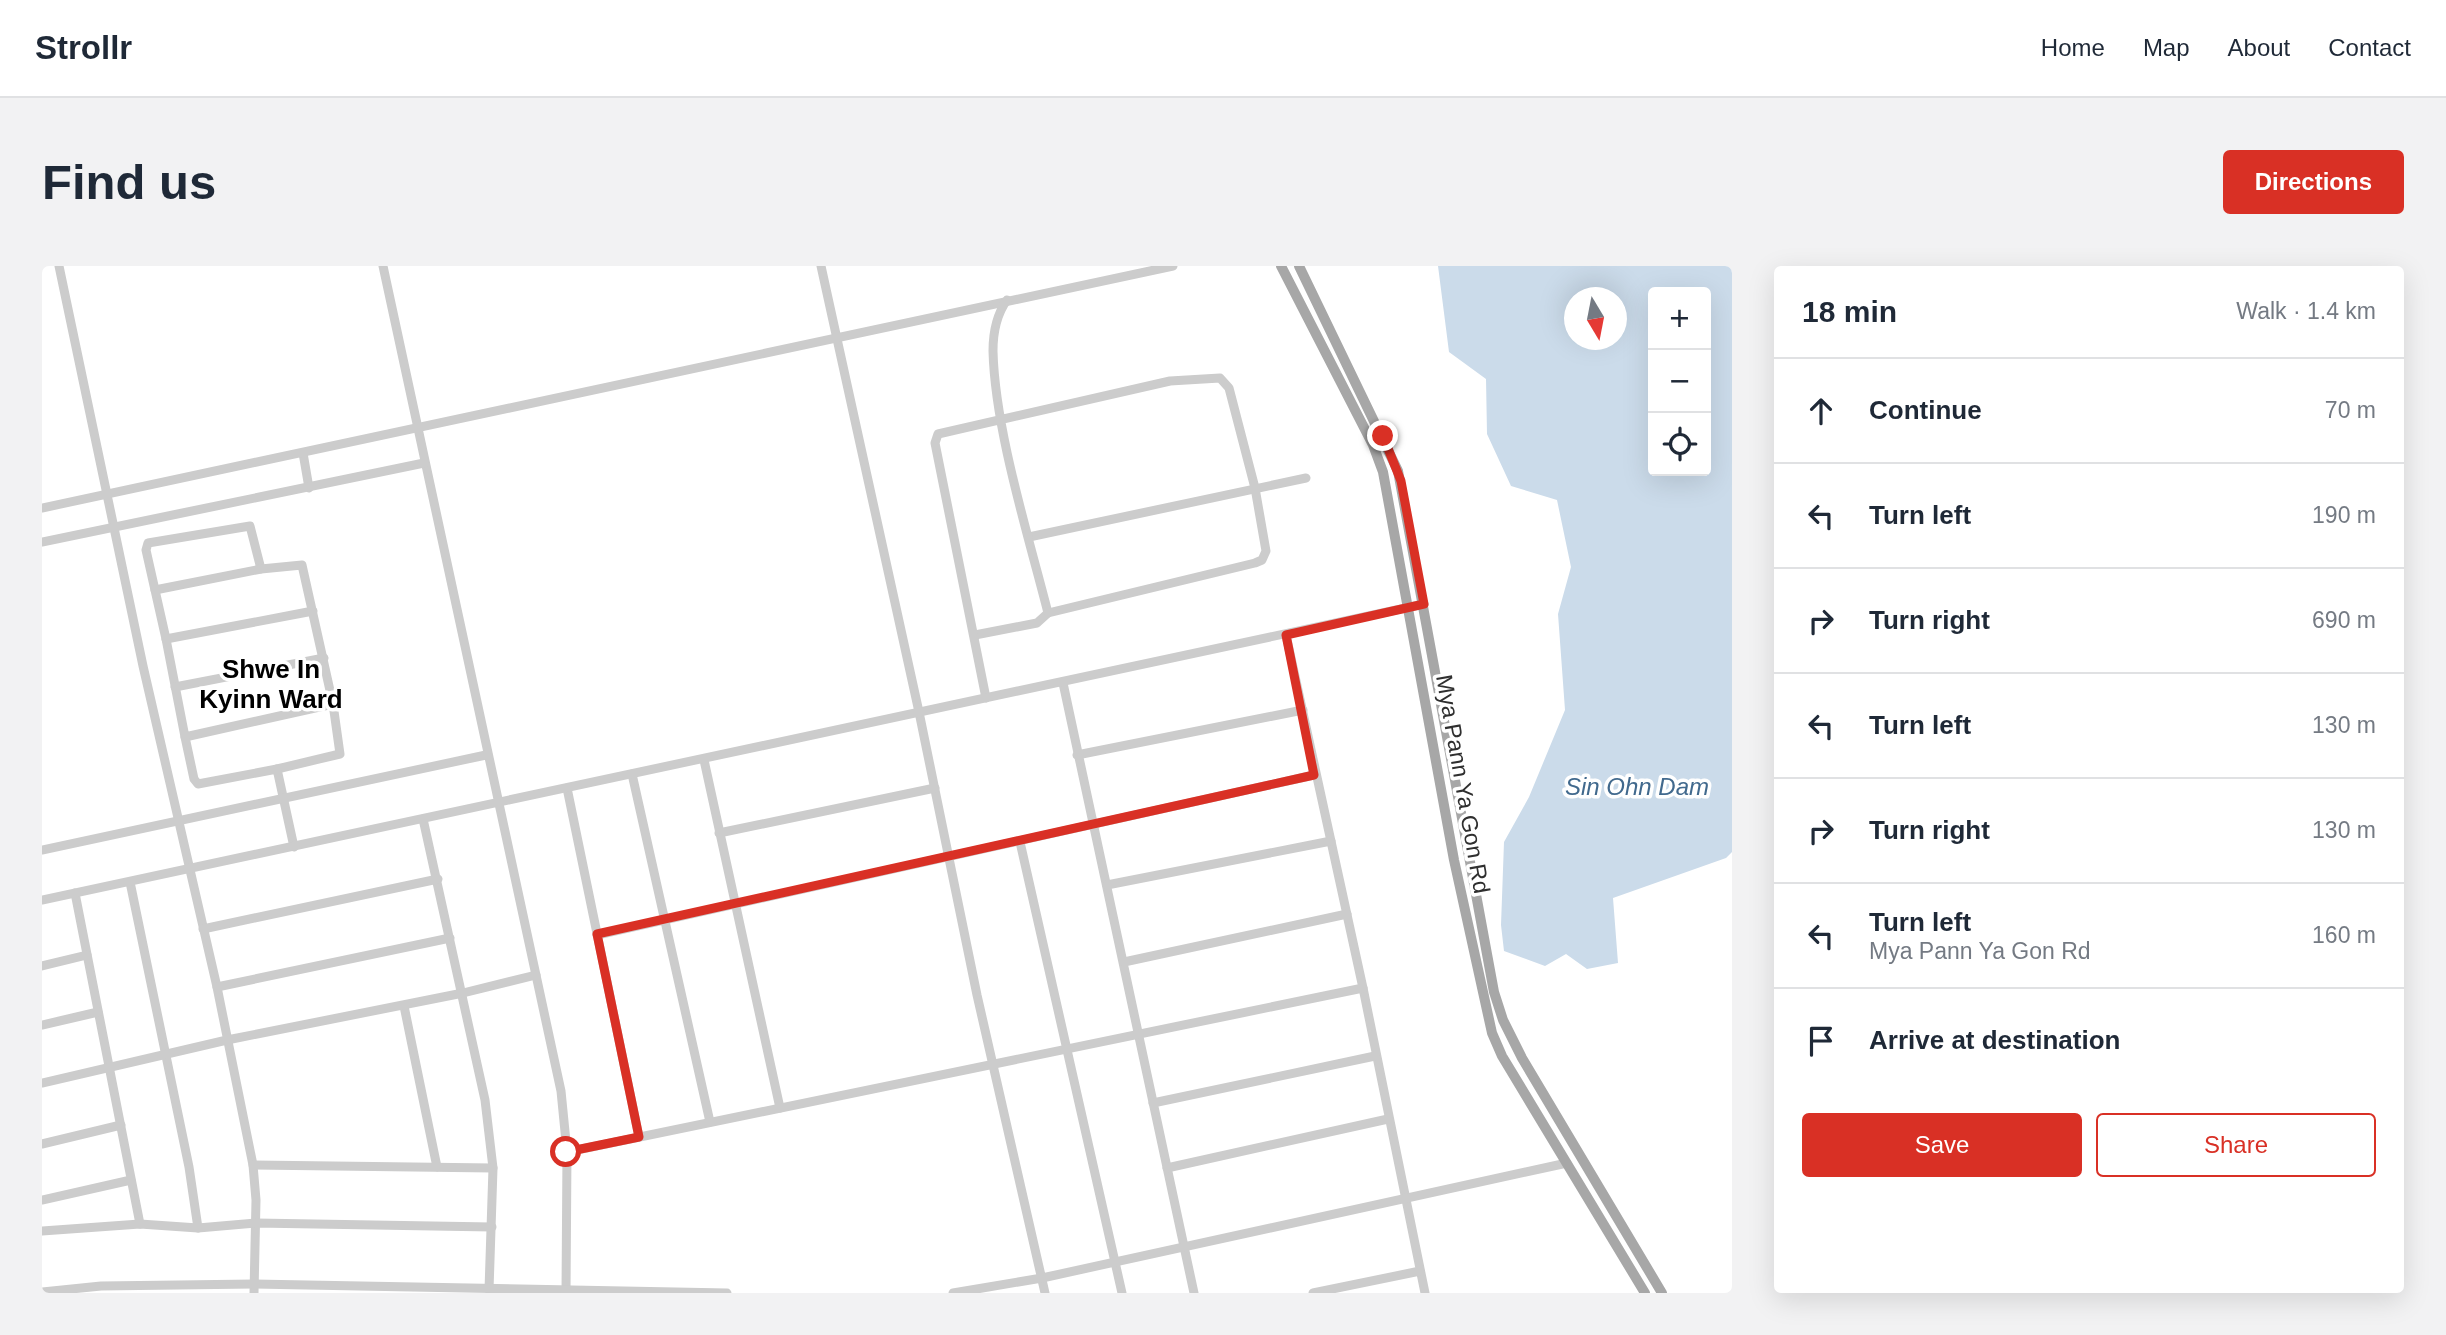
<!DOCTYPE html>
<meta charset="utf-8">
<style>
body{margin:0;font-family:Arial,sans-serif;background:#f2f2f3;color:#1f2937}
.controls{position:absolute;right:21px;top:21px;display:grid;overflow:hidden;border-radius:7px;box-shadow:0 7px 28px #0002}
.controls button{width:63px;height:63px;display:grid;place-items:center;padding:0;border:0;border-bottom:2px solid #e0e1e3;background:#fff;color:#1f2937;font:35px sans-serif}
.compass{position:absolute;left:1522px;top:21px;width:63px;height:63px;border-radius:50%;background:#fff;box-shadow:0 7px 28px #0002;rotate:170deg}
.stop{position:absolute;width:21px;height:21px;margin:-16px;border:5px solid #d93025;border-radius:50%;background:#fff}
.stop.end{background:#d93025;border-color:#fff;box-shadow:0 2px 7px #0008}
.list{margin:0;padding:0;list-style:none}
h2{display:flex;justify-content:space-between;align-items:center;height:91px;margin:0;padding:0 28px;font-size:30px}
h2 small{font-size:23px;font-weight:400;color:#747a83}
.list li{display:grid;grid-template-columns:46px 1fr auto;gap:21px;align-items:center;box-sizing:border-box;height:105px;padding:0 28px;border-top:2px solid #e0e1e3}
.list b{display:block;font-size:26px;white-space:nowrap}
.list p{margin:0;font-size:23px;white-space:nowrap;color:#747a83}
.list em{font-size:23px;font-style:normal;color:#747a83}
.actions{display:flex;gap:14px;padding:21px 28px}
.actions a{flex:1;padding:16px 0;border:2px solid #d93025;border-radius:7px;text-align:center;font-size:24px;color:#d93025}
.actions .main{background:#d93025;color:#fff}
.icon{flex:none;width:38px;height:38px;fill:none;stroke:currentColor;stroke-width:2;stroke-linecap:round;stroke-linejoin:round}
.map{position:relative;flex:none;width:1690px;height:1027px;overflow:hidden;border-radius:7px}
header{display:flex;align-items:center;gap:42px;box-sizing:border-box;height:98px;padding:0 35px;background:#fff;border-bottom:2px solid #e0e1e3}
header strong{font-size:33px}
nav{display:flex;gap:38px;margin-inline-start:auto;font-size:24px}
.intro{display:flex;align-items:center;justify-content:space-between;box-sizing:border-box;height:168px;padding:0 42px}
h1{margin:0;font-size:49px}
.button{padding:18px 32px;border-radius:7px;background:#d93025;color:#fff;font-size:24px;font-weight:700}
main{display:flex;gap:42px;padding:0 42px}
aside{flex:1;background:#fff;border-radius:7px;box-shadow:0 7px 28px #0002}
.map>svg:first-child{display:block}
.water{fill:#cbdbea;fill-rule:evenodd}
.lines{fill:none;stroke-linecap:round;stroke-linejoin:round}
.minor{stroke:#ccc;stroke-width:9}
.major{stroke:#a7a7a7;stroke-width:10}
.route{stroke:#d93025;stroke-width:9}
.labels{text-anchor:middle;stroke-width:7;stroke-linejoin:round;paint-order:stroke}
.street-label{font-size:23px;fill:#2f2f2f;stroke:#fff}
.water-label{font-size:24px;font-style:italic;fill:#41698d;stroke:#fff}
.quarter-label{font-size:26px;font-weight:bold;fill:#000;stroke:#fff}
</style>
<header>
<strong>Strollr</strong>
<nav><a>Home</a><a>Map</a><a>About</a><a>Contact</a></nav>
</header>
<div class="intro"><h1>Find us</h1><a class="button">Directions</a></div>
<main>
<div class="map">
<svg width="1690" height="1027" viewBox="0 0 1690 1027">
<rect width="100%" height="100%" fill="#fff"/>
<path class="water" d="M1396,0H1690V586L1684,592L1571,632L1576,697L1545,703L1524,688L1503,700L1462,685L1459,659L1462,576L1487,531L1523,444L1516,348L1529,301L1515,234L1469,220L1445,168L1444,113L1407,86ZM1611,26H1664V205H1611ZM1532,32H1574V74H1532Z"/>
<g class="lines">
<g class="minor">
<polyline points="17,0 101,400 175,721 211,899 214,934 212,1027"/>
<polyline points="341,0 519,825 525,886 524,1027"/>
<polyline points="779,0 877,446 935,729 1003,1027"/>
<polyline points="261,187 267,222"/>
<polyline points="0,242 1131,0"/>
<polyline points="987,271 1264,212"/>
<polyline points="0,276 382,197"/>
<polyline points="219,303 208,260 106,277 104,284 124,373 271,345"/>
<polyline points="113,324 219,303 260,299 291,438"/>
<polyline points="933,369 995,357 1006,347"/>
<polyline points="1244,369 1321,722 1383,1027"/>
<polyline points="124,373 143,471 291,438 298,488 235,503"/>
<polyline points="1021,417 1152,1027"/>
<polyline points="133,421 282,392"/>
<path d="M944,432L893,177L896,168L1128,115L1178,112L1187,122L1213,222L1224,285L1220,294L1213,297L1006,347C986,268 953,164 951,85C951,67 955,48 965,34"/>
<polyline points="143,471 152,513 156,518 235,503 252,581"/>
<polyline points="1035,489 1261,444"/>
<polyline points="662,494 738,842"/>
<polyline points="590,508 668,856"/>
<polyline points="525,522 597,871"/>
<polyline points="381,553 443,834 451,902 447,1024"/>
<polyline points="677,567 893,522"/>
<polyline points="978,576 1080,1027"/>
<polyline points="0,584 444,489"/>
<polyline points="88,616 147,901 156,962"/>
<polyline points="1065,619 1289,575"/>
<polyline points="33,627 98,958"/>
<polyline points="0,634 1382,338"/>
<polyline points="161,663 396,613"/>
<polyline points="555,669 1272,509"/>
<polyline points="1082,696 1305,648"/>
<polyline points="0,700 45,689"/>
<polyline points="175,721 408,672"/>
<polyline points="362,740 395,901"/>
<polyline points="0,759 56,746"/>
<polyline points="0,817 185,774 421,727 494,709"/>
<polyline points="1111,837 1333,790"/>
<polyline points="0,878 79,859"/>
<polyline points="525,886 1321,722"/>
<polyline points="211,899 451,902"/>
<polyline points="1125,902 1346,853"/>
<polyline points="0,934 89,914"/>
<polyline points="0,965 98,958 156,962 214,957 450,961"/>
<polyline points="0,1026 59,1020 212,1018 685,1027"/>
<polyline points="911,1027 1000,1012 1525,897"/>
<polyline points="1271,1027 1378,1005"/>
</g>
<g class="major">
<polyline points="1239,0 1331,179 1341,206 1412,594 1450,767 1460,790 1603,1027"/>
<polyline points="1257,0 1356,205 1452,726 1461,754 1480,792 1620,1027"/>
</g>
</g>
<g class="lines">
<polyline class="route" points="524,886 597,871 555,668 1272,509 1244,369 1382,338 1359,215 1341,170"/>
</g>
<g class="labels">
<g class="street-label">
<text transform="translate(1421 518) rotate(80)" y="8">Mya Pann Ya Gon Rd</text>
</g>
<g class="water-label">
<text x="1595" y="529">Sin Ohn Dam</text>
</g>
<g class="quarter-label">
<text x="229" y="412">Shwe In<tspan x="229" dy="30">Kyinn Ward</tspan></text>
</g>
</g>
</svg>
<div class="controls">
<button>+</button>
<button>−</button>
<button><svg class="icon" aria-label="locate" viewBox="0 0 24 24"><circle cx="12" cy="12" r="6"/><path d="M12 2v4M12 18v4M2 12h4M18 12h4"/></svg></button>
</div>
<svg class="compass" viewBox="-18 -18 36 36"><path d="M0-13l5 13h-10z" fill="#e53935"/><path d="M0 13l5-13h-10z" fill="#747a83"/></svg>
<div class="stop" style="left:524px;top:886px"></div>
<div class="stop end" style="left:1341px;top:170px"></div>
</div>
<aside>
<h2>18 min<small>Walk · 1.4 km</small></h2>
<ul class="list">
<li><svg class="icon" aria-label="ahead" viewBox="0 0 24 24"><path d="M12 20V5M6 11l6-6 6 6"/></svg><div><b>Continue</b></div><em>70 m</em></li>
<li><svg class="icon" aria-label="left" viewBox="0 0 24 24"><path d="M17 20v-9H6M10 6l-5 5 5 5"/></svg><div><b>Turn left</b></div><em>190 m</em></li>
<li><svg class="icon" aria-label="right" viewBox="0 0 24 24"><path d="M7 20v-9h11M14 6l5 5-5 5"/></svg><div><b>Turn right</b></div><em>690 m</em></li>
<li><svg class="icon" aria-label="left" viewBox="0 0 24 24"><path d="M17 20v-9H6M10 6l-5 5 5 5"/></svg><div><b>Turn left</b></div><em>130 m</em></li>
<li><svg class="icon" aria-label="right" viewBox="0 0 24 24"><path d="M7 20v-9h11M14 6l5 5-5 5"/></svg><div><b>Turn right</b></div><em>130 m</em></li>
<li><svg class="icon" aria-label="left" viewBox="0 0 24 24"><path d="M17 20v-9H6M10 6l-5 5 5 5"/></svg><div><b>Turn left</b><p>Mya Pann Ya Gon Rd</p></div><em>160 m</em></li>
<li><svg class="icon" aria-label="arrive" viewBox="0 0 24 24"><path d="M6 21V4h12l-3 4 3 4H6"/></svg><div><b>Arrive at destination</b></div></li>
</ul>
<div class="actions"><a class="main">Save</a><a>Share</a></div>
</aside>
</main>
